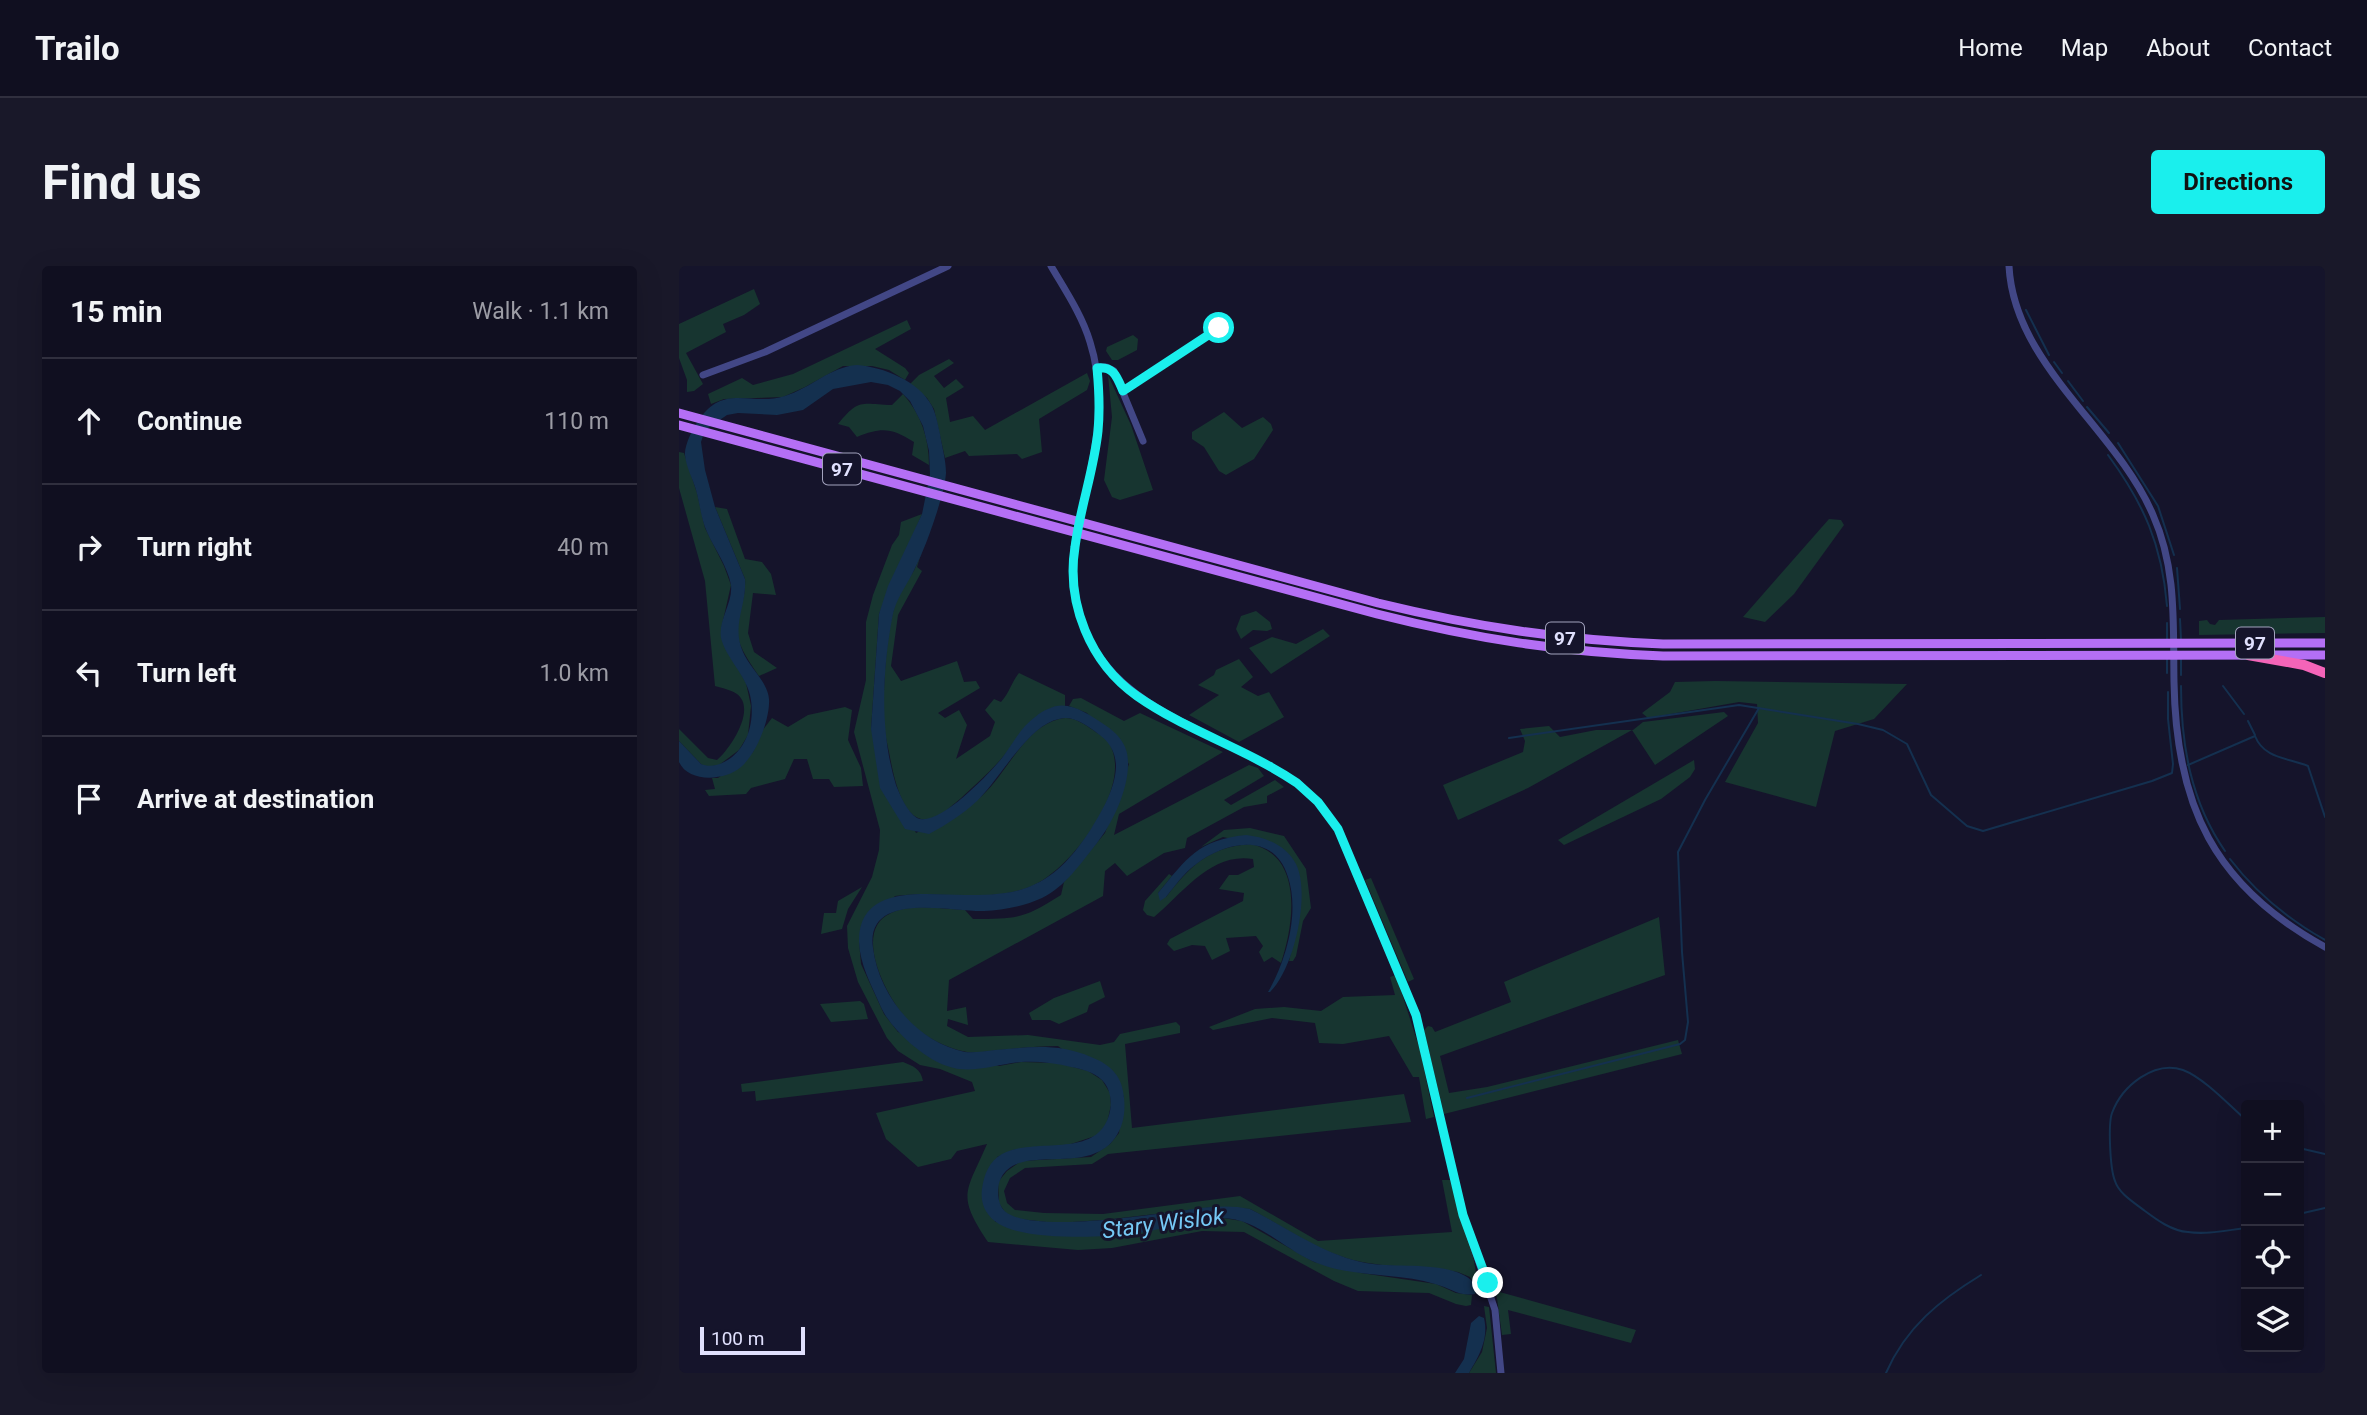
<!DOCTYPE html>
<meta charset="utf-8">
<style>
body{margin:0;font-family:Roboto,sans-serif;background:#191829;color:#f1f3f6}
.controls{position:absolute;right:21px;bottom:21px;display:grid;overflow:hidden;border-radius:7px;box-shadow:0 7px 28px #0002}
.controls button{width:63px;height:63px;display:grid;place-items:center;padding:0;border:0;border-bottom:2px solid #302f3e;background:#100f20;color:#f1f3f6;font:35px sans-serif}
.scale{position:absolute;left:21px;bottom:18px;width:105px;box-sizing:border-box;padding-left:7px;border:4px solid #e0e0fd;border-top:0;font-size:19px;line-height:24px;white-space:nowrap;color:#e0e0fd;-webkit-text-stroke:5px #15142b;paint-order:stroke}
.stop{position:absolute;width:21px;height:21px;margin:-16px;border:5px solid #1aefed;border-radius:50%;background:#fff}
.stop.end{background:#1aefed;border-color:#fff;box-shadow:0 2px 7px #0008}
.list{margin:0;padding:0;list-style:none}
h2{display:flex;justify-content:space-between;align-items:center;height:91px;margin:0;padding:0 28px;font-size:30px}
h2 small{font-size:23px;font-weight:400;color:#9c9ca5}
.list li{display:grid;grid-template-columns:46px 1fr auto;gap:21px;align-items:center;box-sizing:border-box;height:126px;padding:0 28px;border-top:2px solid #302f3e}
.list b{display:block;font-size:26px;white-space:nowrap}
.list em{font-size:23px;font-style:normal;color:#9c9ca5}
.icon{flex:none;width:38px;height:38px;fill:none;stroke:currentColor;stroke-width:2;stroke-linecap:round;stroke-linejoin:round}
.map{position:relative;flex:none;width:1646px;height:1107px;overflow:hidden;border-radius:7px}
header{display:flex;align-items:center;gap:42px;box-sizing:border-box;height:98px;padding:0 35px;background:#100f20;border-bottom:2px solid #302f3e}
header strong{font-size:33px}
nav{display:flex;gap:38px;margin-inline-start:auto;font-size:24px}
.intro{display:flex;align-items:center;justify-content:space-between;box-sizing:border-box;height:168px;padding:0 42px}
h1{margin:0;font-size:49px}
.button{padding:18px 32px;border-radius:7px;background:#1aefed;color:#111;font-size:24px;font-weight:700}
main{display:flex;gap:42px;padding:0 42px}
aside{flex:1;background:#100f20;border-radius:7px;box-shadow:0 7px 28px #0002}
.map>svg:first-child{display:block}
.green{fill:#173530}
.water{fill:#14304f}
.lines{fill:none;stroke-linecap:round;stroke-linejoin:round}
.stream{stroke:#14304f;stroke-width:2}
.minor{stroke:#424786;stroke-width:7}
.major{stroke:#b46ff5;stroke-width:9}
.highway{stroke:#f464b8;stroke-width:10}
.route{stroke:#1aefed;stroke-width:9}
.labels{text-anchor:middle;stroke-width:6;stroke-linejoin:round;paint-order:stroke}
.shield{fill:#15142b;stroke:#a3a3be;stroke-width:2}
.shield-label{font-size:19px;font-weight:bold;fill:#e0e0fd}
.water-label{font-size:23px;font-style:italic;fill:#75c8f5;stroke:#15142b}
</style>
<header>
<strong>Trailo</strong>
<nav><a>Home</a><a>Map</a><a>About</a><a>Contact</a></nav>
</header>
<div class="intro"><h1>Find us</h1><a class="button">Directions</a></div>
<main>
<aside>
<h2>15 min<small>Walk · 1.1 km</small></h2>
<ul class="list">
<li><svg class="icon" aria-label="ahead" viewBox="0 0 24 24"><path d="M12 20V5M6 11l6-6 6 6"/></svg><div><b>Continue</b></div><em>110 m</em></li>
<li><svg class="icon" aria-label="right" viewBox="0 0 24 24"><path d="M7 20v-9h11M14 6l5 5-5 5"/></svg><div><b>Turn right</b></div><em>40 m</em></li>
<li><svg class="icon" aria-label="left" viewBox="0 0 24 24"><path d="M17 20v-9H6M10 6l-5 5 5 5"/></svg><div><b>Turn left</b></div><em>1.0 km</em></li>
<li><svg class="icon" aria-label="arrive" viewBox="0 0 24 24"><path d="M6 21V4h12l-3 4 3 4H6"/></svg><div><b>Arrive at destination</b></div></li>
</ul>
</aside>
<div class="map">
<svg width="1646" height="1107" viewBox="0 0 1646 1107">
<rect width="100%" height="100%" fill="#15142b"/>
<g class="green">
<polygon points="75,23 81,38 65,49 44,58 47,66 7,87 24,118 15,125 8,126 8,114 0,92 0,58"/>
<polygon points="228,54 232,63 196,83 226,102 230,107 226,114 210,104 193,100 164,100 126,121 104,131 45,133 32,138 29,128 63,112 74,119 114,108"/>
<polygon points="454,69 459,73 458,84 439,94 433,94 427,85 428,81"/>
<polygon points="270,93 275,97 255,110 265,122 277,113 285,121 267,132 271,156 294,150 306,164 408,107 411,115 408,124 360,153 363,186 343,193 338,188 290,190 286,185 266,192 255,143 248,132 231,118 240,109"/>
<polygon points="429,109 452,159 474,224 441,234 433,231 425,214 433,151"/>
<path d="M224,128C242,148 250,172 250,199L233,189L235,176C212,162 203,161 178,171L170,161L159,158C180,132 182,138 213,139Z"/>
<polygon points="545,146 563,162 584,151 592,158 594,164 575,193 547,209 540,205 525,181 513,173 513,166"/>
<path d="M0,186L5,187L18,227L26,262L45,300L52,319L43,359L42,371L67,417L72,440L69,469L60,484L40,499L27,501L22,498L0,475V463L29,492L38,494C51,483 78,443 58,428C52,424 43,422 36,420L26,315L0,222Z"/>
<path d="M36,241L48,243L66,293L83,296L92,308L97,329L74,327L69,367L75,386L98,402L80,410C70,395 56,377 58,358C61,342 67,330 66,313Z"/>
<path d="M243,248L200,348L192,463L237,567C256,557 281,548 298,534C327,512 342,463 380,453C392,449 404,457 414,464C419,468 427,471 430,477C456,520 392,603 353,620C311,638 261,624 216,630L180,674L182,698L205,748L219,766L320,800L342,796L379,797L409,805L423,814L431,827L432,839L428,857L419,869L386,880L334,884L318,891L316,956L498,959L544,952L563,955L635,996L682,1007L757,1018L777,1027L793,1029L792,1039L787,1040L777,1038L750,1027L679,1025L655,1015L565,966L523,965L433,982L399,984L309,976C277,928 287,927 308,878L278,885L272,893L239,901L207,873L197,847L296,825L293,816L261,803L241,799L219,785L208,772L179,716L169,682L168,660L193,611L200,584L201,564L175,466L187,414V356L194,329L213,279L220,269L222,256Z"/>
<polygon points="1150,253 1162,254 1165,259 1115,328 1086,356 1064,351"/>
<path d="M246,275L238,301L243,305L219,349L212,400L222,415L278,395L285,416L297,415L301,422L259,447L266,452L280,444L288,459L277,493L311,470L316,456L306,444L315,433L322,436C331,426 332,417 340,407L386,429V440C355,440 340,472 323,492C310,507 295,520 281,533C273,539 265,548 255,552C223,564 214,506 210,486C208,476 205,465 205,454C204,422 207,356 220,328C225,318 233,310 237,300C241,292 243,284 246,275Z"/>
<polygon points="577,345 591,356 593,363 588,365 574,364 562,373 557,363 562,350"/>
<polygon points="1646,351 1646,367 1520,369 1520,355 1528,354 1531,358 1536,359 1540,354"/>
<polygon points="644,363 651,370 592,408 570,382 593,371 617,378"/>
<polygon points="560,393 574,411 562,421 579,430 590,426 605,451 560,476 510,449 540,429 519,419 535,409 537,404"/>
<polygon points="1036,415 1228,418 1195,453 1156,465 1137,541 1046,516 1079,457 1078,438 1060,436 969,452 963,447 991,426 996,416"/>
<path d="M402,432L445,455L461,447L544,486L440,548L435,569L570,499L579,502L585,510L545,534L552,539L596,514L605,521L588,530V537L565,541L508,572L506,582L485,587L448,610L436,597L426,605L424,630L270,714L268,745L287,741L289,759L269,753L268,760L289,771L349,769L421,779L435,776L441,768L497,756L501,760V767L446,778L453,862L725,828L732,856L429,888L413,898L346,902L331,912L325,925L328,937L336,944L365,947L424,948L561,930L639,975L773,966L763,914H771C778,937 801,999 797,1020L791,1011L779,1006C742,999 703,1003 667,992C633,982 602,959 571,943L535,941L425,954L377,957L340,953L327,948L320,937L319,916L328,905L342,895L412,891L431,878L440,867L445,830L379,780C359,780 340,782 320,784C311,785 298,788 288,786C270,783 245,771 231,757C210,736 171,665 212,647C233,637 263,643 286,644L294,653C338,653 344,653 382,629L385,616L426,567L450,498L408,447L390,440L394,433Z"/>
<polygon points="166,441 173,444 169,474 182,502 184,520 155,521 150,513 134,513 128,493 115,493 106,513 72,522 67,528 30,530 26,524 36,523 33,512 39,512 74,486 83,465 93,452 109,461 129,449"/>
<polygon points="1045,446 1049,450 976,499 953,464 849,522 779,554 764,519 844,486 846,475 841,463 870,460 881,471 917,464 954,464 964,456"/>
<polygon points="1015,494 1016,503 1011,511 982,533 885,579 879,574"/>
<polygon points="571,562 605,570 627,603 632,642 624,655 617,690 614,695 610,695 620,651 621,612 605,584 544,571 522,581 545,564"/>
<path d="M572,578C625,590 615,658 602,697L593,691L585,696L580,686L584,680L577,670L547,672L551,685L533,694L526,680L513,679L495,685L488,678L491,673L564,635L565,627L540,623L550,609H559L575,601L574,593C532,586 504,627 475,651L468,649L464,644L466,635L490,608L493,610L479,627L487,631C512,599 530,581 572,578Z"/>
<polygon points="692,612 735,713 729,716 686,614"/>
<polygon points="183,621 169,643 163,663 142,668 145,647 157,647 159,635"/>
<polygon points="980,651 986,709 761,790 770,827 808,821 999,774 1003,788 765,848 745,764 749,760 753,761 756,766 832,736 825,716"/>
<polygon points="717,709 741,784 755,851 747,853 740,811 734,811 710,770 664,778 640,777 636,757 593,752 534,764 530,761 576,743 605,741 642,745 664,731 716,729 711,711"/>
<polygon points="421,715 426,731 410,739 408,746 380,758 371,754 353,754 350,747 375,732"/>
<polygon points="181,735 185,738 189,753 152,756 141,738"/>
<path d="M224,796C234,800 242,803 244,815L77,835L76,825L63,826L62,818Z"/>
<polygon points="817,1025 957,1064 952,1077 829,1044 832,1068 823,1069"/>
<polygon points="805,1040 810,1041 817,1107 790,1107 803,1086 808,1062"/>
</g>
<g class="water">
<path d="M178,99C204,101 240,115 253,140C257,148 259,159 261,168C263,181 267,194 267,207C266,227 247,281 237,300C229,319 216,332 213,353C203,407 201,467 217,519C221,529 228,546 238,552C259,562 310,508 323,492C331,482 337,470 346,460C352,454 361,446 369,443C389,433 407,447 423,457C437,466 449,477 449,496C450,522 434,557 418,577C402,597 386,621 363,632C346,640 324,644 305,645C272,646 186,624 194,682C200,730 238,776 286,786C296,787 306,785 316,784C350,781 380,777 412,791C428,797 441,807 444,825C447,841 446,858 436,872C408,911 341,876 322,912C318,919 318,932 322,940C337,974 497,944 532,941C545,940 558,940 571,943C611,963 649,992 694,998C722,1002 781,994 797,1020L796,1028C781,1031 771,1022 756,1018C717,1006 671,1012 633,995C604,982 577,952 543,952C512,952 482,965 452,968C421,972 346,974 320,958C307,950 301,938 303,923C305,909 310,895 323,888C356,870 421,895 431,845C433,834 431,822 423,814C415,806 403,803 392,801C377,797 359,795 342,796C318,798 291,809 268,800C255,796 242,786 232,778C219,766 208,755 201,739C192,718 181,699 180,676C179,617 248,629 286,629C308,629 332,629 352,620C379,609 396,587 412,563C423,545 436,523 437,501C437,486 430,475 418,467C407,459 394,449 380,453C349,459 321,513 298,535C284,548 267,559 250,568L226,563L201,522L192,463L200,348L209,320L243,248L251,209L250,185L244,160L231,135L221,125L209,119L192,116L154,123L124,144L98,149L59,147L48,149L26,164L22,176L26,204L36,241L66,313C68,340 52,359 64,386C71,403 92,418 90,438C89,458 77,488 62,501C48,514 10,518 0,496C0,491 0,481 0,475L22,498C29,501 36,500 43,497C68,486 77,455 71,429C66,408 47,392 42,372C39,354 54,337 52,319C49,301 35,282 28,266C22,253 21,238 17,224C14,213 7,201 6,189C5,180 14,162 19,155C45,116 71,141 106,130C132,122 151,101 178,99Z"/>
<path d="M567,569C586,571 607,579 617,598C632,628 615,703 591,726H589C607,695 621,647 609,611C595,565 546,575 516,599C504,608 496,620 487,631L481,635L479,627C508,592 519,574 567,569Z"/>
<path d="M800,1050L805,1052C810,1073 800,1090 790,1107H776L785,1093L792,1057Z"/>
</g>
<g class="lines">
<g class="stream">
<polyline points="1347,44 1370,89"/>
<polyline points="1375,96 1383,107"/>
<polyline points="1389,115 1404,135"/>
<polyline points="1408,141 1430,167"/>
<polyline points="1439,177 1479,240 1495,289"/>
<path d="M1429,189C1465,238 1483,279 1488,340"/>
<polyline points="1498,302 1501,343"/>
<polyline points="1501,353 1502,373"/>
<polyline points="1488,373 1488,357"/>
<polyline points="1502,392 1502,409"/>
<polyline points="1488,407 1488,393"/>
<path d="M1502,420C1502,479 1512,536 1546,585"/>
<polyline points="1544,420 1565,448"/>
<polyline points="1569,455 1576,469"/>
<polyline points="830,472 1060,439 1179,458 1204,464 1228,478 1252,529 1288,560 1304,565 1473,515 1493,507 1494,498 1489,453 1489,426"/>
<path d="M1509,499L1576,470C1585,493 1610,492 1629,500L1646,551"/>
<path d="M1551,593C1577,627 1609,653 1646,674"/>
<polyline points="788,832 1001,778 1006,774 1009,756 1003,686 999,586 1026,534 1080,442"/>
<path d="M1567,854C1550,839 1525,812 1504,804C1475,794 1443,820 1433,847C1429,858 1431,903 1436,915C1440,928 1456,937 1466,945C1478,954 1493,965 1509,966C1528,969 1549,964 1567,962"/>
<polyline points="1620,882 1646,888"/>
<polyline points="1620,948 1646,942"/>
<path d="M1207,1107C1227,1061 1261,1034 1302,1009"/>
</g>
<g class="minor">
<path d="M372,0C386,24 403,49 411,76C433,145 408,214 395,282C385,438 516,450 618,517L639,536L659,563L737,749L784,949L816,1044L822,1107"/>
<path d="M1330,0C1335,99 1437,162 1474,249C1498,303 1494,358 1495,416C1497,540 1535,620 1646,681"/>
<polyline points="418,101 427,101 435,105 464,175"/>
<polyline points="24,109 86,86 269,0"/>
<polyline points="444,125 540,62"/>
</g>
<g class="major">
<path d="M0,147L699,337C798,361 882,374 984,378L1646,377"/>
<path d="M0,159L698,348C797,373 882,386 984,390L1646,389"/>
</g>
<polyline class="highway" points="1569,389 1625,399 1646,407"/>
</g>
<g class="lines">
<path class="route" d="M540,62L444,125C438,111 435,100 418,102C420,123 421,144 419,165C415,204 401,242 396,281C387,337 411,397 458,430C508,465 568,483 618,517L639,536L659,563L737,749L784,949L809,1017"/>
</g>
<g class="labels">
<g class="shield">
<rect x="144" y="187.5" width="38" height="31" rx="5"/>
<rect x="867" y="356.5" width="38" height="31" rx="5"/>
<rect x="1557" y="361.5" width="38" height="31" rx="5"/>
</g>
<g class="shield-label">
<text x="163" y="210">97</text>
<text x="886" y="379">97</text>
<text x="1576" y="384">97</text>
</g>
<g class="water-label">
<text transform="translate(484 957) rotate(-7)" y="8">Stary Wislok</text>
</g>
</g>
</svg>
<div class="controls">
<button>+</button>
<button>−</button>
<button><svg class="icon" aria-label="locate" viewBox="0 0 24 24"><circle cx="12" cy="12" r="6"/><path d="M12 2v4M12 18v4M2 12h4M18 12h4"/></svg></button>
<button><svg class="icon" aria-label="layers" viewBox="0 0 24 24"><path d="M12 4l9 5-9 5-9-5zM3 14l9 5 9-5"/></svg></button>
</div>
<div class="scale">100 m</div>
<div class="stop" style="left:540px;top:62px"></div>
<div class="stop end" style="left:809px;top:1017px"></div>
</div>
</main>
